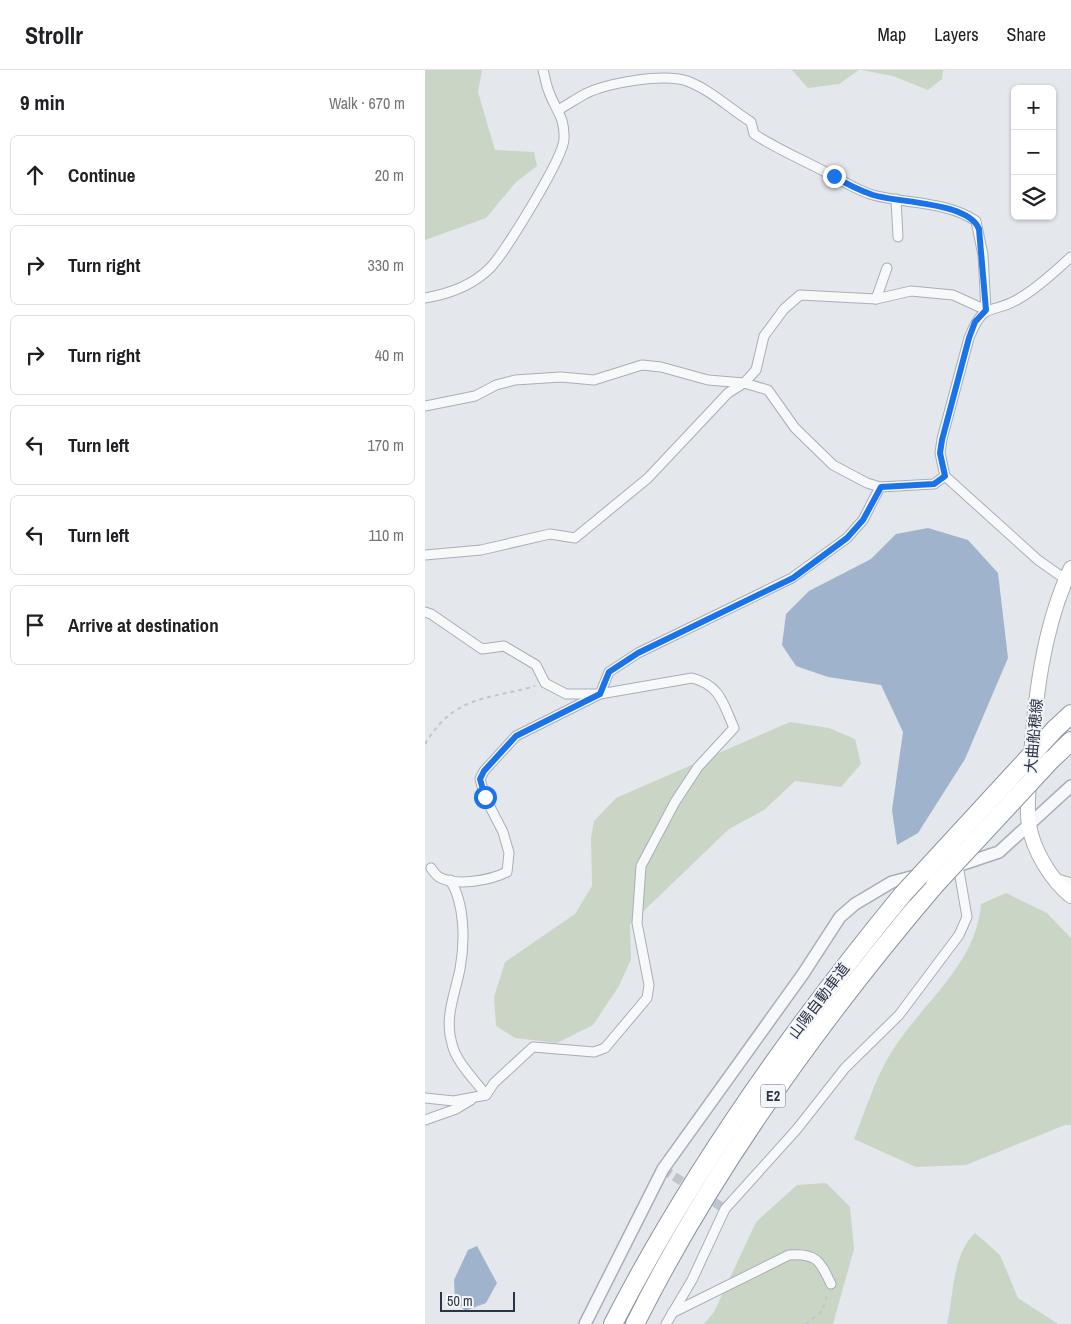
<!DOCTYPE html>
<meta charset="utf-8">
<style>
body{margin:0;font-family:"Archivo Narrow","Noto Sans JP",sans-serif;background:#f6f6f6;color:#202124}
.controls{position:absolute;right:15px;top:15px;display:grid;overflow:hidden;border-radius:8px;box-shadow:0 1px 4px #0004}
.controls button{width:45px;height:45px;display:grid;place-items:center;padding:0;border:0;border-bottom:1px solid #e0e0e0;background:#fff;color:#202124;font:25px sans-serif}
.scale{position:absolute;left:15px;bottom:12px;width:75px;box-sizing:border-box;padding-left:5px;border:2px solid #2b3445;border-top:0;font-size:14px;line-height:18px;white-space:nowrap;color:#2b3445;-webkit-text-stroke:4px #f4f6f9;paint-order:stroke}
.stop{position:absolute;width:15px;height:15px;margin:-11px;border:4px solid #1a73e8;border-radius:50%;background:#fff}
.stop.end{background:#1a73e8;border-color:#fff;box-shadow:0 1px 5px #0008}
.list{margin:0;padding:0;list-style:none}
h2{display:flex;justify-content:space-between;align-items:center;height:65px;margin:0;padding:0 20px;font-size:21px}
h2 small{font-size:16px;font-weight:400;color:#757577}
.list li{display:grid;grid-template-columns:32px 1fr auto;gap:15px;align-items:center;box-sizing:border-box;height:80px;margin:0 10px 10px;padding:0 10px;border:1px solid #e0e0e0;border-radius:8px}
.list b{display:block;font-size:19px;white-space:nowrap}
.list em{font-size:16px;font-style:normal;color:#757577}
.icon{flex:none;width:28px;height:28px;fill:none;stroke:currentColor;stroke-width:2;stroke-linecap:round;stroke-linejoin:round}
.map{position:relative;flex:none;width:646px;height:1254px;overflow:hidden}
header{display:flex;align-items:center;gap:30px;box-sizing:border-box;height:70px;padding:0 25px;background:#fff;border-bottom:1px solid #e0e0e0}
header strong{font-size:24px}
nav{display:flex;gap:28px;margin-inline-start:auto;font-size:18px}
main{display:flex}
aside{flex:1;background:#fff}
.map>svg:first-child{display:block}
.green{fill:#c9d6c5}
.water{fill:#9fb4cc}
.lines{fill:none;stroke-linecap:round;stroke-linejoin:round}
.minor-tunnel{stroke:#bfc3cb;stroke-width:9;stroke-dasharray:9 4.5;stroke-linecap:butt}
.minor-casing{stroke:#a9aeb7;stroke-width:11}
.tertiary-casing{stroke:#a9aeb7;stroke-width:14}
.secondary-casing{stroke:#a9aeb7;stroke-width:16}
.motorway-casing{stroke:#8b94a3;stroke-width:20}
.path{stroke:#c2c5cb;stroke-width:2;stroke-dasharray:4 4;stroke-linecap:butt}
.minor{stroke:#f7f8fa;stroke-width:9}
.tertiary{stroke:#f7f8fa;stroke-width:11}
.secondary{stroke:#fff;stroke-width:14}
.motorway{stroke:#fff;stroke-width:18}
.motorway-bridge-casing{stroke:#8b94a3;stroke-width:20;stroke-linecap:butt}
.motorway-bridge{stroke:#fff;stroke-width:18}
.route{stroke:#1a73e8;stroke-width:6}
.labels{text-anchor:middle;stroke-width:4;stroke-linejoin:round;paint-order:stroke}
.shield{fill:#f4f6f9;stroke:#676e7b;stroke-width:1}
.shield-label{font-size:14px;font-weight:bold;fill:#2b3445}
.street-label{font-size:15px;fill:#2b3445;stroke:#f4f6f9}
</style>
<header>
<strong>Strollr</strong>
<nav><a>Map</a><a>Layers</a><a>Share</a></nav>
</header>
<main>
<aside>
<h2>9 min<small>Walk · 670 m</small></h2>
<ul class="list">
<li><svg class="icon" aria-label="ahead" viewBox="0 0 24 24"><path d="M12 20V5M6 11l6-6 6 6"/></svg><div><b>Continue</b></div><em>20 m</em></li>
<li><svg class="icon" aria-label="right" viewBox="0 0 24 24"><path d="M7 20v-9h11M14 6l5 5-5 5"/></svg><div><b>Turn right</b></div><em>330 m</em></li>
<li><svg class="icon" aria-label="right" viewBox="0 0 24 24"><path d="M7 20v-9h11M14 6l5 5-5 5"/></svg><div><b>Turn right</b></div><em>40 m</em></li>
<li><svg class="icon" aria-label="left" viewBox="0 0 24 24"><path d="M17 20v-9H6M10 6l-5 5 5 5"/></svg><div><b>Turn left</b></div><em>170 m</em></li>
<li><svg class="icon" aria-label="left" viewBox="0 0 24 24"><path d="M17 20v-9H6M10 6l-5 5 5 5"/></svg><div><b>Turn left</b></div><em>110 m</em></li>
<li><svg class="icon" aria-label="arrive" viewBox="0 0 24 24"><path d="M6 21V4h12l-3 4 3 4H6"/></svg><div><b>Arrive at destination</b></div></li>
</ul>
</aside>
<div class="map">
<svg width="646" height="1254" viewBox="0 0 646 1254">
<rect width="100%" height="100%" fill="#e4e7ec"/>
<g class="green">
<polygon points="0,0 57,0 53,22 70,80 109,82 112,96 91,112 61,148 0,170"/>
<polygon points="367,0 434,0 414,14 383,18"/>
<polygon points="437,0 518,0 517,9 503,20 468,6"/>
<polygon points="365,652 404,658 430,669 436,694 416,717 370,711 339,740 304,759 205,854 206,889 194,916 168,955 132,973 90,968 71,956 69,927 80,892 150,844 167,816 166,768 169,751 191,728"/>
<path d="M581,823L622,843L646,868V1055H640L541,1095L491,1097L429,1069C440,1042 449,1012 463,988C492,936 551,898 556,834Z"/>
<polygon points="401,1113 425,1137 429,1179 408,1254 279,1254 289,1242 331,1152 372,1115"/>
<path d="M550,1163L575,1185L593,1228L633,1254H522C529,1224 527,1185 550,1163Z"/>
</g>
<g class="water">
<polygon points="503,458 543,470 573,503 583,588 540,689 493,763 472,775 467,740 478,662 456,615 403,607 371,596 357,575 361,544 384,521 446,489 471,464"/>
<polygon points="52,1176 72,1213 61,1233 40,1241 30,1230 29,1210 43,1180"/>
</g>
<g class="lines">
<g class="minor-tunnel">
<polyline points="238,1099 267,1118"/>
<polyline points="278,1125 300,1139"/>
</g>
<defs>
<g id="minor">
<path d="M133,40C142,35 151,29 160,24C182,13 238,3 262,11C286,20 305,39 326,52L329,64C355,81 383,92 410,107C423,114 434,121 448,125C481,134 522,131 551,151L558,185L561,240"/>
<polyline points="471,129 473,167"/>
<path d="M0,228C24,224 47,216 65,198C79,184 139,87 139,69C140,47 131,41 124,22C121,15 120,7 118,0"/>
<polyline points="451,229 462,198"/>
<polyline points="0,336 50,326 71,315 90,310 136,307 169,310 217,295 236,297 283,310 319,313 343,320 370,358 408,395 442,413 455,417 509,414 520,406"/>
<polyline points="0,485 56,480 125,464 150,468 223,408 303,323 319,313 331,300 339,266 359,239 375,225 451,229 486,221 528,225 561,240"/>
<path d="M640,509L613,490L520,406L515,383L517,369L544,268C560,228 567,246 595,228C614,217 630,201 646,187"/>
<path d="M0,542L6,544L57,579L79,576L111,595L120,613L141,624H175L267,608C295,615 298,633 309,658L273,697L250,732L216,796L212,853L224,915L222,928L180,978L169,982L108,977L69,1013L61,1025L29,1031L0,1028"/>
<path d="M6,798C8,801 11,805 14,807C31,817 66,810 82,802L84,783L78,762L60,727L55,709L59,701L91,666L175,624L184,602L213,583L367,508L422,468L438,450L455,417"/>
<polyline points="630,808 646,813"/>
<path d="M25,810C40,833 40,872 35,899C30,924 19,948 27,974C31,992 50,1010 61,1025"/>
<polyline points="0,1050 31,1039 46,1030"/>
<path d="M247,1243L364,1185C392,1183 395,1191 406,1214"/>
<polyline points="241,1254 267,1210 300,1139 372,1059 420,998 474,945 534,865 542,847 533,795"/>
</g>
<g id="tertiary">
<polyline points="529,797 574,782 646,716"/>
<polyline points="160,1254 238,1099 378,904 415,847 430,834 467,812 494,805"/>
</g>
<path id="secondary" d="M646,498C617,559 610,631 605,698C604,716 601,737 604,755C608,780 626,810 646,826"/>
<g id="motorway">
<polyline points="630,659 646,644"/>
<polyline points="626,690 646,671"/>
<path d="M188,1254C267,1100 368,958 478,824"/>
<path d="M210,1254C289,1096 396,949 510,815"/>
</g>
</defs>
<use href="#minor" class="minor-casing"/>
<use href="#tertiary" class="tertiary-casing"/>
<use href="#secondary" class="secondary-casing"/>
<use href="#motorway" class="motorway-casing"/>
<g class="path">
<path d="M0,674C29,625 62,630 110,616"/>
<polyline points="381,1254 397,1241 403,1223"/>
</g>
<use href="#minor" class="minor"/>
<use href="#tertiary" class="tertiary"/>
<use href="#secondary" class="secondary"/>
<use href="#motorway" class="motorway"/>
<defs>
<g id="motorway-bridge">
<polyline points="510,815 626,690"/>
<polyline points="478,824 630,659"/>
</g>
</defs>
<use href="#motorway-bridge" class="motorway-bridge-casing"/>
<use href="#motorway-bridge" class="motorway-bridge"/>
</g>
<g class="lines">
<path class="route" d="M60,727L55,709L59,701L91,666L175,624L184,602L213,583L368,508L422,468L438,450L456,417L509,414L520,406L515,383L517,370L544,268L550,252L561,240L554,159C543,132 474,133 448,125C434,120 421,114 409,106"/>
</g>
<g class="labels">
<rect class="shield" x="335.5" y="1014.5" width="25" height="23" rx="4"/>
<g class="shield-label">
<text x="348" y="1031">E2</text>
</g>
<g class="street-label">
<text transform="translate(609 666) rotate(-85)" y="5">大曲船穂線</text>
<text transform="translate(394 931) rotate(-53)" y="5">山陽自動車道</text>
</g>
</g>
</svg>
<div class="controls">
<button>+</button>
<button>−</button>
<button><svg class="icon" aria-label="layers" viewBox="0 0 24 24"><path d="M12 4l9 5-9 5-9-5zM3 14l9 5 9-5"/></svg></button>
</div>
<div class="scale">50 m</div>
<div class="stop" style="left:60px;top:727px"></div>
<div class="stop end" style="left:409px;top:106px"></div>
</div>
</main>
